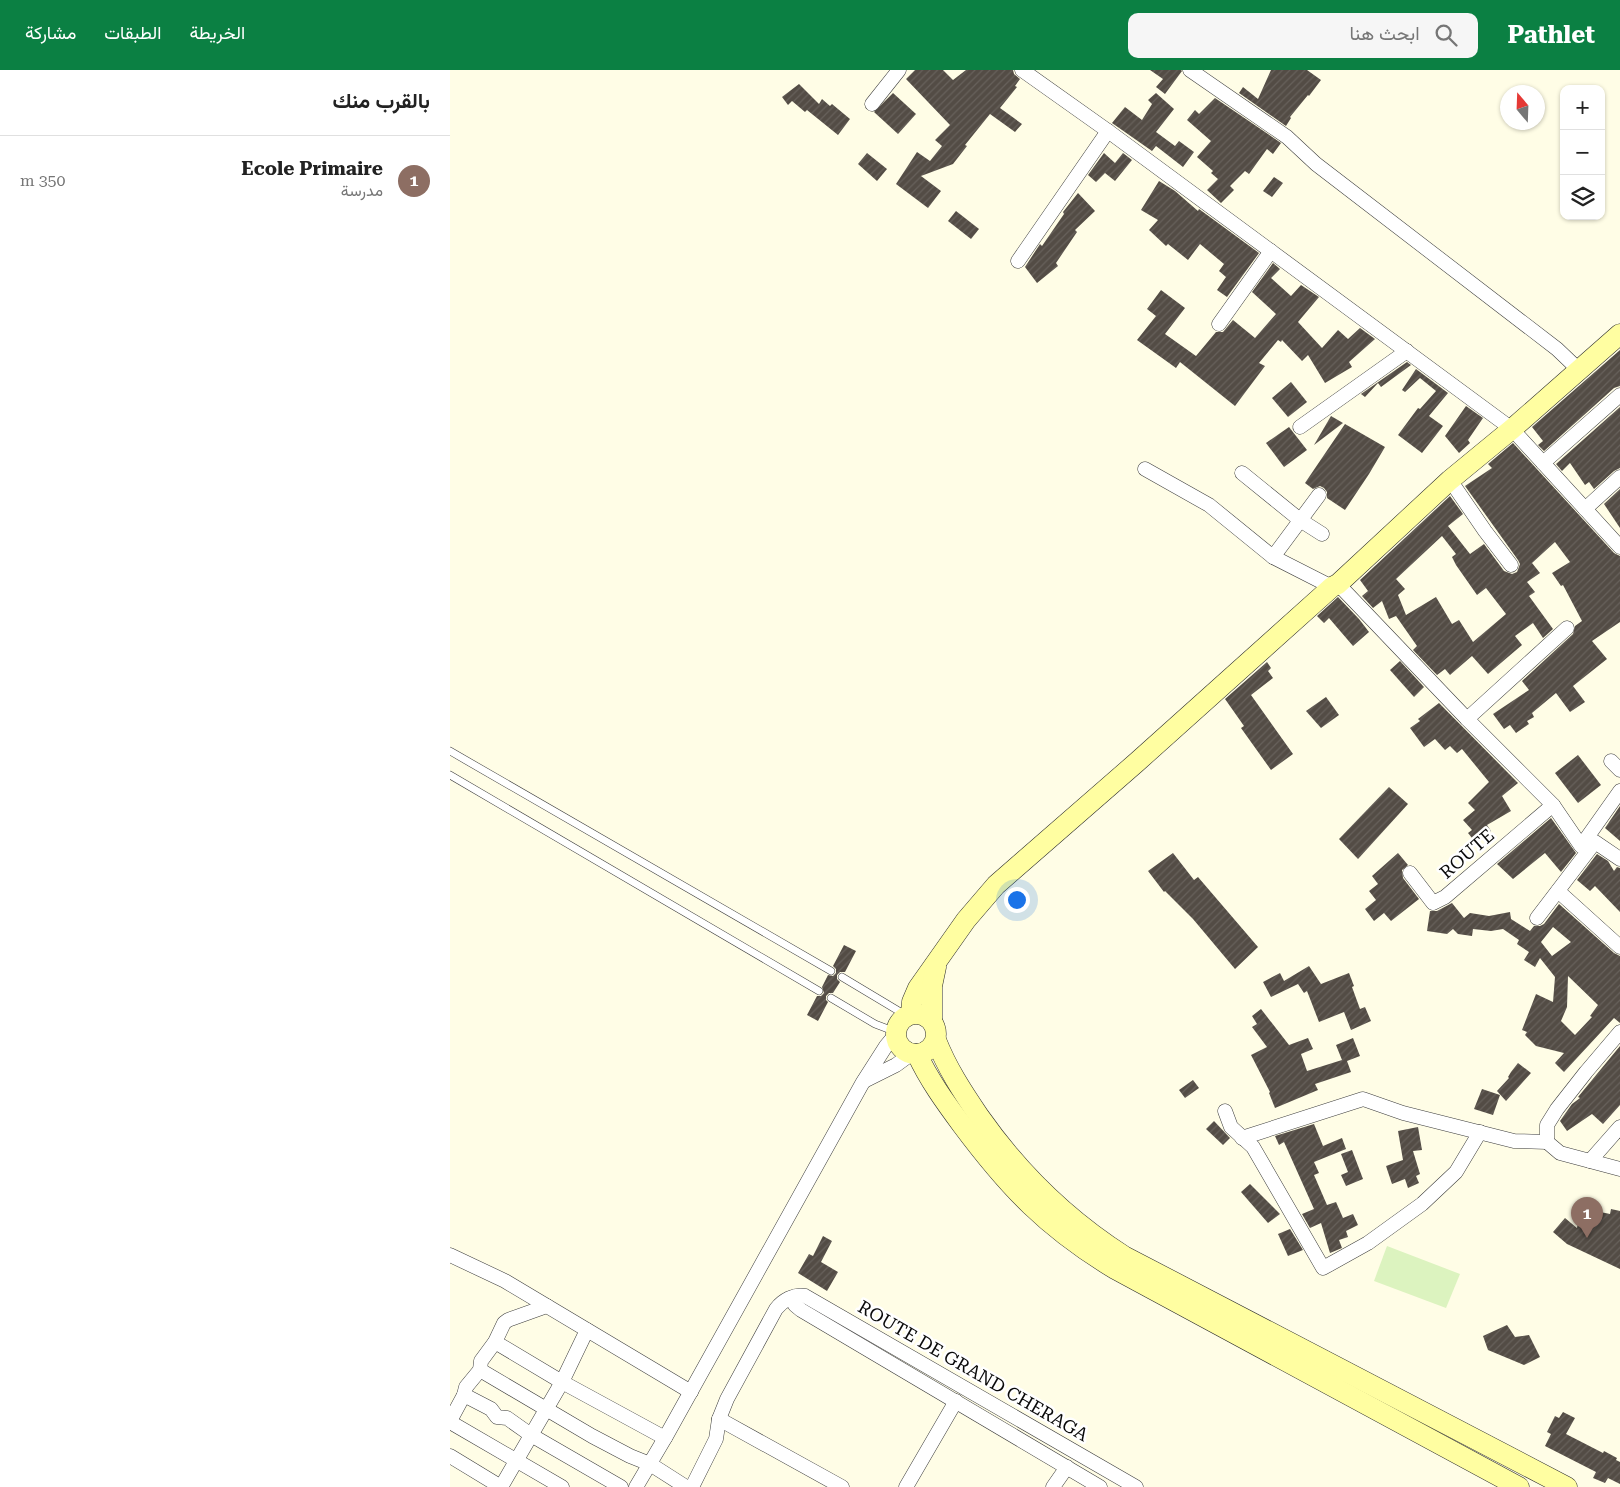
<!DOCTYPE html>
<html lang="ar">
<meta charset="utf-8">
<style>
body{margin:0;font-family:"Roboto Serif",Vazirmatn,serif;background:#f6f6f6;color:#222;direction:rtl}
.controls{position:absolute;right:15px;top:15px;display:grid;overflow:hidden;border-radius:10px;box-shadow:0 1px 4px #0004}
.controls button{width:45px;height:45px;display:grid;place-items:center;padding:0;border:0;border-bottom:1px solid #e0e0e0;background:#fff;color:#222;font:25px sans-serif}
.compass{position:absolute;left:1050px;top:15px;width:45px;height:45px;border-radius:50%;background:#fff;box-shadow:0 1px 4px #0004;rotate:341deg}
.you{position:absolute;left:566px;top:829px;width:18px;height:18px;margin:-12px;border:4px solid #fff;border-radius:50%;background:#1a73e8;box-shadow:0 0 0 8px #1a73e833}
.badge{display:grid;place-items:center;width:32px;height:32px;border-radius:50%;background:#0b8043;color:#fff;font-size:16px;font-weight:700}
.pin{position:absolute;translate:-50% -41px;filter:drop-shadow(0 1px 2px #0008)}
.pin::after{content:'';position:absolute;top:26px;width:18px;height:15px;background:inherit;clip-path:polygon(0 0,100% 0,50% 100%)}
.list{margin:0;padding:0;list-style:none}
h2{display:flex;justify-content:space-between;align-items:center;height:65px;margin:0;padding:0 20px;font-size:21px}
h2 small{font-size:16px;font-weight:400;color:#767676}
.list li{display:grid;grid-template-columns:32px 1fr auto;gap:15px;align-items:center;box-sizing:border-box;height:90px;padding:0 20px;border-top:1px solid #e0e0e0}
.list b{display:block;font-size:19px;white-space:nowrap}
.list p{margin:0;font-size:16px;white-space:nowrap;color:#767676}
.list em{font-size:16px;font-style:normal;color:#767676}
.icon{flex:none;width:28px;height:28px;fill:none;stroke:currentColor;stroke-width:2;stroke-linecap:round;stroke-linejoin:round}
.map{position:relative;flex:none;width:1170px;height:1417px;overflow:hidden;direction:ltr}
header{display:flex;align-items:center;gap:30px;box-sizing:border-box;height:70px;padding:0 25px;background:#0b8043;color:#fff}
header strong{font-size:24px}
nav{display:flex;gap:28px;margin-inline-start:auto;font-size:18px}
.search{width:350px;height:45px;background:#f6f6f6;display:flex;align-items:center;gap:12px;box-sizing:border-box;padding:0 18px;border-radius:10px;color:#767676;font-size:19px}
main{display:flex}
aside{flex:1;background:#fff}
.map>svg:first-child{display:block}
.pitch{fill:#dcf3bf}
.building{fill:url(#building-hatch);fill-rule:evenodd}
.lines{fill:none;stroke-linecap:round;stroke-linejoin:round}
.lane-casing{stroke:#3c3c3c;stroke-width:8}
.street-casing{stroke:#3c3c3c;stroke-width:15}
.secondary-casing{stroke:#2b2b2b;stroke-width:21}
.lane{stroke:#fff;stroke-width:7}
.street{stroke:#fff;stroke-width:14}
.secondary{stroke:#fffea1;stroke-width:20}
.labels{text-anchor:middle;stroke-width:5;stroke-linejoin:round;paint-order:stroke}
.street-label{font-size:18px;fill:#090909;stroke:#fff}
</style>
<header>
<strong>Pathlet</strong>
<div class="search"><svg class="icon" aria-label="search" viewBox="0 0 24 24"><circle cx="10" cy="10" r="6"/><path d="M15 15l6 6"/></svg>ابحث هنا</div>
<nav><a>الخريطة</a><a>الطبقات</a><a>مشاركة</a></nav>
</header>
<main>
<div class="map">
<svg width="1170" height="1417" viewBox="0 0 1170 1417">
<defs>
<pattern id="building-hatch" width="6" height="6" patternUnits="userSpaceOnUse" patternTransform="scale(1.25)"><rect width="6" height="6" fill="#534c45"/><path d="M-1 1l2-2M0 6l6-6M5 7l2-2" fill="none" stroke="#67615b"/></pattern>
</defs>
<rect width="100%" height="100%" fill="#fffde6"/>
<polygon class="pitch" points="937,1176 1010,1204 996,1238 924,1211"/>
<g class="building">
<polygon points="465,0 493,0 503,10 516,0 563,0 564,4 570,9 565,16 567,17 550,38 572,54 565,62 540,44 515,75 517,76 503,94 471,106 491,121 478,138 446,114 467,82 480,91 492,76 485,70 500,55 456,9"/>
<polygon points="700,0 731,0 732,1 715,24 706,17 713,9"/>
<polygon points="821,0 857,0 871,10 859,26 858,25 840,47 841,48 836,56 789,23 793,17 808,29"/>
<polygon points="349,14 369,34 372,29 380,36 382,34 400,49 388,65 357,40 355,42 342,31 338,35 332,27"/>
<polygon points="443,23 466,44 448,64 424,42"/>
<polygon points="706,23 724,39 706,62 725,76 729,71 744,82 733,97 706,76 702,81 662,53 675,37 692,50 702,34 698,30"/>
<polygon points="765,28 831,73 823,84 817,79 799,104 795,101 780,116 784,120 771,133 757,120 768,109 761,103 763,101 747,87 761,71 737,50 745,40 749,44"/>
<polygon points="417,83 437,99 427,111 408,94"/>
<polygon points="654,83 665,93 673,83 682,90 665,111 655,103 646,112 638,105"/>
<polygon points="824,107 833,113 822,127 813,121"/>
<polygon points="709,111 725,121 748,141 749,139 809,183 777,227 767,220 776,207 769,201 774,194 750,174 738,190 718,174 716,176 699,160 708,150 691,140"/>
<polygon points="628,123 645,141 625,160 627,162 606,193 608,196 587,213 575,197 590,174 592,176 614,144 613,142"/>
<polygon points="506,141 529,159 521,169 498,151"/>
<polygon points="823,193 830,199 821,208 841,226 851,215 869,227 848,252 872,278 888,260 898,269 910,258 925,269 899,292 902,297 875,313 858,285 852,291 832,270 831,272 828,270 809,293 815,296 785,336 730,292 726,298 687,270 706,246 697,239 711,220 735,238 715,264 746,286 766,262 773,262 783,250 805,268 826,244 802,222"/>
<polygon points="1170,280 1170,316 1164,318 1094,381 1088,375 1093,371 1082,357"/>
<polygon points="957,292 961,295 931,317 928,313 915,327 911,324"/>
<polygon points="966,299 998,323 979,346 993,356 972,383 948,365 968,338 970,339 986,321 970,308 955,322 952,320"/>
<polygon points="841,312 857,332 838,347 822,328"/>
<polygon points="1016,336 1033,348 1018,370 1020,373 1009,383 995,366"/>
<polygon points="1170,337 1170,398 1164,401 1144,419 1139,412 1135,415 1120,393 1112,401 1106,394"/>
<polygon points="881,346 893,353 864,375"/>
<polygon points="895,354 935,377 919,404 895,440 877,428 877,422 874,418 870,416 863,419 855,413"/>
<polygon points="839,357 857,380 834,397 816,373"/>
<path d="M1063,373L1164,483L1170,486V552L1142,571L1157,589L1123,616L1135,632L1120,642L1106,623L1082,643L1084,647L1077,651L1079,654L1066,663L1060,655L1054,659L1043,644L1079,620L1072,611L1123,564L1125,556L1132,551L1113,515L1111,516L1102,503L1120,492L1105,472L1082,493L1090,503L1077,512L1085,522L1079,526L1103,559L1093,568L1083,553L1065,566L1072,575L1038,604L1022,586L1000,605L995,599L987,605L963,580L967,576L946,546L939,549L932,531L923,538L912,526L918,521L910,510L1000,426L1013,444L998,456L1020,484L1034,474L1054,501L1062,504L1067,502L1070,494L1068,490L1015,416L1042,398L1038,394ZM992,466L1006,484L1002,487L1006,495L1027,525L1036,518L1056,544L1023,572L1009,550L1002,554L986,527L956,545L948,525L955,519L946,509Z"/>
<polygon points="1170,419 1170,458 1154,434"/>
<polygon points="888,527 909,549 919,562 903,576 879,548 874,553 867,546"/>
<polygon points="950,591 974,617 964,627 940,600"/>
<polygon points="817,592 821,598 818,601 823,608 801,625 843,684 821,700 791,658 794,656 775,629"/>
<polygon points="876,627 889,645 871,658 856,641"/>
<polygon points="989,633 1068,713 1052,726 1061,741 1037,755 1041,761 1026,773 1018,763 1022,760 1013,750 1025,740 1018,733 1039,712 1012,679 1007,683 1000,676 995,680 985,669 974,677 960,658 970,651 968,649"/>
<polygon points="1128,685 1151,715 1128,733 1105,703"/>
<polygon points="939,717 958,734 908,789 889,769"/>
<polygon points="1170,736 1170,771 1155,758"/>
<polygon points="1101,748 1126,783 1111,802 1095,783 1063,809 1047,794"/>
<polygon points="723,783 744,810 748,807 808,877 785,899 743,849 715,821 714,822 698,801"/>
<polygon points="948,783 958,795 952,800 953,808 969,829 941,851 934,843 924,851 915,839 926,830 919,821 928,814 922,806"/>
<polygon points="1147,784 1158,791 1164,801 1167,797 1170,798 1170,842 1145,816 1140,821 1127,810"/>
<path d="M1002,833L1014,848L1020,843L1039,846L1060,842L1061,849L1080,861L1084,856H1090L1094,854L1109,834L1164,883L1170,886V953L1164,948L1114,1002L1105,993L1114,983L1086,976L1075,965L1077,962L1072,960L1086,924L1103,932L1105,907L1090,888L1085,897L1074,890L1079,882L1067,874L1069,870L1053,859L1041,861L1023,859L1022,866L1008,864L1003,859L997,864L977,861L980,841H987ZM1103,857L1121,872L1102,886L1091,872ZM1118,906L1148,935L1140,946L1142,947L1125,965L1111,951L1117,937Z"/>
<polygon points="394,875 406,881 395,902 390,902 387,905 387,909 390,912 383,923 379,923 376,926 376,930 378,932 368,951 357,945 367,926 371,926 374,923 372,917 378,905 383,906 386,903 386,899 383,896"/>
<polygon points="859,896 871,914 899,903 904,916 902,917 910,939 915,937 921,951 901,960 894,942 869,952 857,921 854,923 848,914 821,927 813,912 830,903 834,911"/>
<polygon points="811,939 839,975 858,968 863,979 851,984 857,1001 892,990 886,975 903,968 910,986 897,991 901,1002 865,1014 868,1020 825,1038 819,1023 820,1022 801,985 817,977 802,957 807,954 802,946"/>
<polygon points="1170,976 1170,1035 1153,1054 1142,1044 1117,1061 1110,1051 1122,1034 1130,1028 1128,1027"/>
<polygon points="1068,993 1081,1003 1056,1031 1047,1021 1059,1008 1058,1007 1061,1002"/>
<polygon points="743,1010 749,1018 735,1028 729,1020"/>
<polygon points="1032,1019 1050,1025 1043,1045 1024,1039"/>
<polygon points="764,1051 780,1068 773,1075 756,1059"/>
<polygon points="864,1054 873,1076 892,1068 896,1079 864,1092 869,1103 864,1105 877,1135 886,1132 893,1148 903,1144 908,1155 896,1161 898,1167 889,1170 892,1178 880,1183 871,1153 860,1158 852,1144 864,1139 834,1072 829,1075 825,1066"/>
<polygon points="968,1057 972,1080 963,1081 970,1104 966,1106 969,1113 958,1118 955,1109 942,1114 936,1096 953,1090 948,1061"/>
<polygon points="902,1080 913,1109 896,1116 891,1105 898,1102 891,1084"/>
<polygon points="800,1114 830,1144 818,1153 791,1122"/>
<polygon points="1131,1138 1160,1144 1161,1139 1170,1141 1170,1199 1117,1174 1103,1162 1115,1148 1127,1158"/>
<polygon points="840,1159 853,1180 838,1186 828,1164"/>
<polygon points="373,1166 382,1171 371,1192 388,1202 377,1221 348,1203 359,1184 363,1186"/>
<polygon points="1057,1255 1065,1267 1079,1265 1090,1287 1074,1295 1038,1280 1033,1266"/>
<polygon points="1113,1342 1125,1348 1116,1364 1153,1383 1154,1381 1167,1388 1166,1390 1170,1392 1170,1414 1158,1408 1155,1413 1143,1408 1146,1402 1095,1376 1101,1364 1097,1362 1105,1346 1109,1348"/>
</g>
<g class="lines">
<defs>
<g id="lane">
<polyline points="0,681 381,901"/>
<polyline points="0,705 369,921"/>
<polyline points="392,907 457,946"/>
<polyline points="381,928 425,954 446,962"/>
</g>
<g id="street">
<polyline points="572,0 658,61 1062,359 1170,477"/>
<polyline points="740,0 837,67 866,94 1107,279 1129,300"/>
<polyline points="422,34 449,0"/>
<polyline points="568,191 658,61"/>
<polyline points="769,254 821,181"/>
<polyline points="850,357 957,281"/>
<polyline points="1093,393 1170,325"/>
<polyline points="695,399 759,435 823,487 882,517"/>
<polyline points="792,403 850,450 872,464"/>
<polyline points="1000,410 1035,461 1061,495"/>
<polyline points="1135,439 1170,407"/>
<polyline points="823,487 869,425"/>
<polyline points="888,514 1017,649 1103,735 1131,776 1170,721"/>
<polyline points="1017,649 1117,558"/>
<polyline points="1161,691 1170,700"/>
<polyline points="960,803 983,833 995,827 1103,735"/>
<polyline points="1108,821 1170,877"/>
<polyline points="1087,848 1145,772 1170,789"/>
<polyline points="1170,962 1136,1002 1107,1039 1097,1055 1097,1072 1110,1083 1170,1099"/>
<polyline points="414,1011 446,995 461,984"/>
<polyline points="775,1041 781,1057 803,1077 873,1198 918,1173 972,1134 1006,1102 1030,1062"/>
<polyline points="792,1068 913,1029 953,1043 1064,1071 1097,1072"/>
<polyline points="1140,1091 1170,1057"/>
<polyline points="0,1185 55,1211 241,1322"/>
<polyline points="341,1228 345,1235 351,1240 650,1417"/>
<polyline points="45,1272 112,1312 215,1368"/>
<polyline points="30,1300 142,1366 180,1386 200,1394 236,1417"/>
<polyline points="14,1325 41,1339 47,1347 57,1348 81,1365 171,1417"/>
<polyline points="269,1349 392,1417"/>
<polyline points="0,1351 14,1325 16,1317 30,1300 31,1291 45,1272 54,1253 58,1250 97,1236"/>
<polyline points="0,1352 112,1417"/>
<polyline points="0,1386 51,1417"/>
<polyline points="51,1417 112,1312 137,1260"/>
<polyline points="186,1417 215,1368 413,1012 436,976 446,964"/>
<path d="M242,1417L266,1369L269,1349L277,1329L326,1239C333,1230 344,1224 355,1226L686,1417"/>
<polyline points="456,1417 506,1331"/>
<polyline points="603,1417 617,1397"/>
</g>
<g id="secondary">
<circle cx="466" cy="964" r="20"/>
<polyline points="461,944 462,932 468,918 516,850 546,815 687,692 882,517 888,514 1000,410 1062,359 1170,264"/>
<polyline points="482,951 482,916 486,897"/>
<path d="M486,970C497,998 512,1021 529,1046C569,1103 616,1149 674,1186L1117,1417"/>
<path d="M467,984C479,1010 495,1032 512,1055C559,1118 597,1158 665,1199L1069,1417"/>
</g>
</defs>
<use href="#lane" class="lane-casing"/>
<use href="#street" class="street-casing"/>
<use href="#secondary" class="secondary-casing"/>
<use href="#lane" class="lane"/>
<use href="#street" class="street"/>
<use href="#secondary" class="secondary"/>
</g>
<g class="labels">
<g class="street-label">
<text transform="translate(1017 784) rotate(-41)" y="6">ROUTE</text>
<text transform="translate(523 1301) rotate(30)" y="6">ROUTE DE GRAND CHERAGA</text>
</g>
</g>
</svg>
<div class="controls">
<button>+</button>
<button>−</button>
<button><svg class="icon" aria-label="layers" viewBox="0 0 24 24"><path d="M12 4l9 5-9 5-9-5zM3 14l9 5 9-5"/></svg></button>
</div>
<svg class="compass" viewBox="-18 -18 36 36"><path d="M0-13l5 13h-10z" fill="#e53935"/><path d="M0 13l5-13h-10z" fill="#767676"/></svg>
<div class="you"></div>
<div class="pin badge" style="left:1137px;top:1168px;background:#8d6e63">1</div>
</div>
<aside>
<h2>بالقرب منك<small></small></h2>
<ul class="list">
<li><span class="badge" style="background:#8d6e63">1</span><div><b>Ecole Primaire</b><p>مدرسة</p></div><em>350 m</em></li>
</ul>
</aside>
</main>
